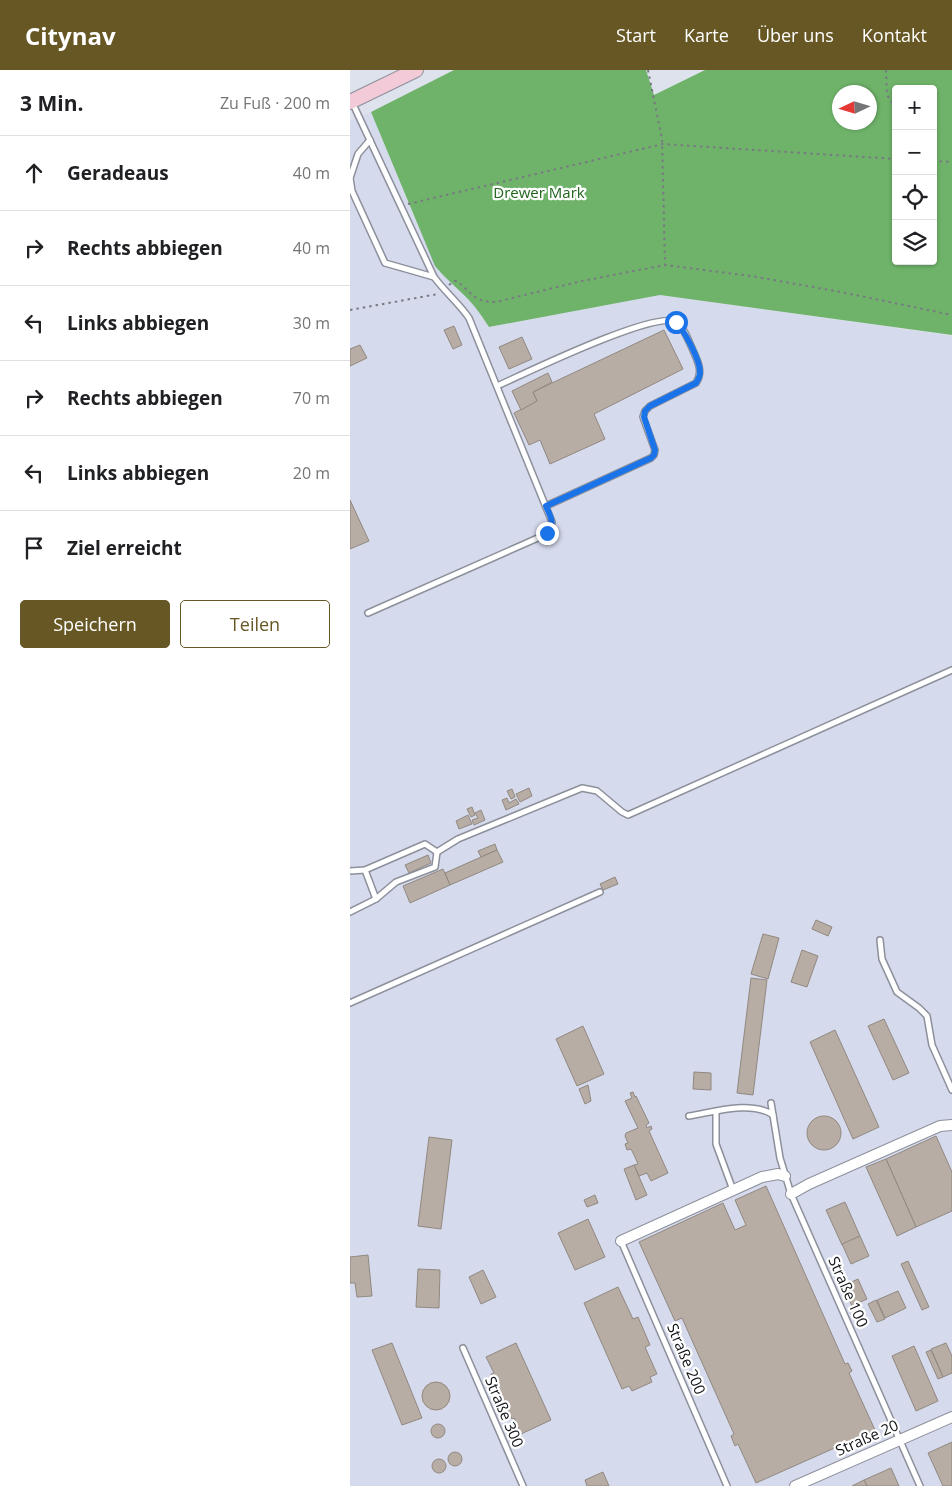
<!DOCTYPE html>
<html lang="de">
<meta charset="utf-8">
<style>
body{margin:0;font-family:"Open Sans",sans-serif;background:#f2f2f2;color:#202124}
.controls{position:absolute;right:15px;top:15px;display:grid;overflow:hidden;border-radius:5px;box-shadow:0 1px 4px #0004}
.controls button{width:45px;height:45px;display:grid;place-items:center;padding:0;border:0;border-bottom:1px solid #e0e0e0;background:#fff;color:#202124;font:25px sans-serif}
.compass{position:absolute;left:482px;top:15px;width:45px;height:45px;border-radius:50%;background:#fff;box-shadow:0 1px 4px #0004;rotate:266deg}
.stop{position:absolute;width:15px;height:15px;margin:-11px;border:4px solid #1a73e8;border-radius:50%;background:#fff}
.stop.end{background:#1a73e8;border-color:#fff;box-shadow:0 1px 5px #0008}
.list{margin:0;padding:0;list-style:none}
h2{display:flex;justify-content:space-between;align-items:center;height:65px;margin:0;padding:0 20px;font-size:21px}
h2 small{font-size:16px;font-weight:400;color:#757577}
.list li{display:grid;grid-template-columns:32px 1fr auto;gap:15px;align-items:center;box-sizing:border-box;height:75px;padding:0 20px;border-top:1px solid #e0e0e0}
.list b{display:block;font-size:19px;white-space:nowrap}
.list em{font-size:16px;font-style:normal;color:#757577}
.actions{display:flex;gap:10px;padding:15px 20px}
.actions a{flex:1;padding:11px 0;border:1px solid #675724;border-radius:5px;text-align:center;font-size:18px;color:#675724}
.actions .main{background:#675724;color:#fff}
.icon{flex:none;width:28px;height:28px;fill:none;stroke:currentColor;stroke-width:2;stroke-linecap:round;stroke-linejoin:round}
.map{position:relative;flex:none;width:602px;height:1416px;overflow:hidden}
header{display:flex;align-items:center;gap:30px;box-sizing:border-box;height:70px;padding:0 25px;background:#675724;color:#fff}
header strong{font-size:24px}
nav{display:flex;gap:28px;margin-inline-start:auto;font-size:18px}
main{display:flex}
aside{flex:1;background:#fff}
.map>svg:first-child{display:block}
.built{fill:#d5daed}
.forest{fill:#6fb36a;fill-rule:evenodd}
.building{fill:#b7ada5;stroke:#918880}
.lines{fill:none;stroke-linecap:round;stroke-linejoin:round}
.service-casing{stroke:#8d909b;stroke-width:8}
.minor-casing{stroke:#8d909b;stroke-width:12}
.secondary-casing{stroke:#8d909b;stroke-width:16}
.path{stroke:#787a82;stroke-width:2;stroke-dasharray:2.5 4;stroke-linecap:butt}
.service{stroke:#fff;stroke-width:5}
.minor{stroke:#fff;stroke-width:10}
.secondary{stroke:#f3cad7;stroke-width:14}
.route{stroke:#1a73e8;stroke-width:6}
.labels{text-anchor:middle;stroke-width:4.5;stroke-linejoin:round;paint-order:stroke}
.park-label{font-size:15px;fill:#21641e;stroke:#fff}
.street-label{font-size:15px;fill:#111216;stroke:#fff}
</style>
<header>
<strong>Citynav</strong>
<nav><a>Start</a><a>Karte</a><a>Über uns</a><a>Kontakt</a></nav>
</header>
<main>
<aside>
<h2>3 Min.<small>Zu Fuß · 200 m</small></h2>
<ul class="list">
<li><svg class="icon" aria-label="ahead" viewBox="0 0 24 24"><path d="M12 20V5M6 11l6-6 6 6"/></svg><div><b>Geradeaus</b></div><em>40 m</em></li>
<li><svg class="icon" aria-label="right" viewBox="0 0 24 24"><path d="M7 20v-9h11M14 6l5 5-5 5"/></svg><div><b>Rechts abbiegen</b></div><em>40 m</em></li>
<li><svg class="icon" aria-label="left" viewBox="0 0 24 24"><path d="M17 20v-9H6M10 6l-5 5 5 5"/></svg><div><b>Links abbiegen</b></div><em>30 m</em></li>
<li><svg class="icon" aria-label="right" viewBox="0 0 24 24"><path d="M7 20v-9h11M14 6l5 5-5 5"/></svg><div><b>Rechts abbiegen</b></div><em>70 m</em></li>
<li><svg class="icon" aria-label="left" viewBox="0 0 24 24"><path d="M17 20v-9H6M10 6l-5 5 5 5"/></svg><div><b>Links abbiegen</b></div><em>20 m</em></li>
<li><svg class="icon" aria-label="arrive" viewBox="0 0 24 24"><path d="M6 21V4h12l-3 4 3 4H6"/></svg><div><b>Ziel erreicht</b></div></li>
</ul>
<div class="actions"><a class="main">Speichern</a><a>Teilen</a></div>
</aside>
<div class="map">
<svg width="602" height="1416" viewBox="0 0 602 1416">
<rect width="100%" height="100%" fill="#dee2ed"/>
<polygon class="built" points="21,42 68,157 115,225 128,241 140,257 310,225 602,266 602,1416 0,1416 0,51"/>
<path class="forest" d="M104,0H296L304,25L355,0H602V265L310,225L139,257C132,246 125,236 115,226C105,216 94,207 85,196L21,42ZM546,19H583V191H546ZM490,22H520V52H490Z"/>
<g class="building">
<polygon points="104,256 112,275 103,279 94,260"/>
<polygon points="314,260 333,299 244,344 255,369 200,394 190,370 179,375 164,343 187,331 183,322"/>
<polygon points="172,267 182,289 159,299 149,277"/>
<polygon points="10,275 17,288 0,296 0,279"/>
<polygon points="198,303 202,312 183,322 187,331 171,340 162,321"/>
<polygon points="0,430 19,471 0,479"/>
<polygon points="179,718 182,726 170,732 166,724"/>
<polygon points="162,719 165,727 161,729 157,721"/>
<polygon points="157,728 159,733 166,729 169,734 156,740 152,730"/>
<polygon points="122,737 125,745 121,747 117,739"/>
<polygon points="131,740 135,750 124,755 122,750 128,748 125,743"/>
<polygon points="118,745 122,754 109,759 106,751"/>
<polygon points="145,774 147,780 131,787 128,781"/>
<polygon points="147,780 153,792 100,815 95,803"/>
<polygon points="78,785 81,793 59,803 55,795"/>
<polygon points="93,799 100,815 60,833 53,816"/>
<polygon points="265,807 268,814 253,820 250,814"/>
<polygon points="466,850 482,857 478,866 462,859"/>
<polygon points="413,864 429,868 418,909 401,904"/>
<polygon points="452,880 468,886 457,917 441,912"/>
<polygon points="401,908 417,910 403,1025 387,1023"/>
<polygon points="534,949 559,1003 543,1010 518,956"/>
<polygon points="233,956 254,1004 227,1016 206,969"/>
<polygon points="485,960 529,1057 503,1069 460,972"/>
<polygon points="344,1002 361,1003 361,1020 343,1019"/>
<polygon points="238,1015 241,1031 235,1034 229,1019"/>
<polygon points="283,1022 285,1027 286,1026 299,1053 296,1055 297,1058 301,1056 302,1059 299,1061 318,1103 301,1111 297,1103 289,1106 284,1095 288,1094 285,1087 281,1079 277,1080 275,1074 278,1073 275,1066 276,1063 288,1058 275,1031 282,1028 280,1023"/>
<circle cx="474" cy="1063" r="17"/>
<polygon points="586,1066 602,1102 602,1141 566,1157 536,1089"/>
<polygon points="79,1067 102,1070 91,1159 68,1156"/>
<polygon points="536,1089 566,1157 547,1166 516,1097"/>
<polygon points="284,1095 297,1125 286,1130 274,1099"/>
<polygon points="416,1116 495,1294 498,1293 502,1301 499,1303 525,1360 406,1413 388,1374 385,1376 381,1366 384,1364 332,1248 325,1251 289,1172 373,1133 385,1160 396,1155 385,1130"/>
<polygon points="245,1125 248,1133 237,1137 234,1130"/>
<polygon points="495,1132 510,1166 492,1175 476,1140"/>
<polygon points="238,1149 255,1187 225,1200 208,1163"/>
<polygon points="510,1166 519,1186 501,1194 492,1174"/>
<polygon points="18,1185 22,1226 7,1227 5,1213 0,1213 0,1187"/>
<polygon points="558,1191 579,1237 572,1240 551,1194"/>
<polygon points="68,1199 90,1200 89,1238 66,1237"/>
<polygon points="133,1200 146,1227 131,1234 119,1207"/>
<polygon points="508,1209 517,1229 502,1236 493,1216"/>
<polygon points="268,1217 283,1249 288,1247 300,1275 295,1277 307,1304 300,1307 302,1312 282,1321 279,1316 272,1319 234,1233"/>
<polygon points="548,1221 556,1238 535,1248 527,1230"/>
<polygon points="526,1230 535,1249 527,1252 518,1234"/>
<polygon points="42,1273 72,1348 52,1355 22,1280"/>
<polygon points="166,1273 201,1350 171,1364 164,1348 162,1349 141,1304 144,1303 136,1287"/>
<polygon points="596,1273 602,1286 602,1303 593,1307 581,1279"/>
<polygon points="564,1276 588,1331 566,1341 542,1286"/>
<polygon points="581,1280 593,1307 588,1309 576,1282"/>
<circle cx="86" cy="1326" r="14"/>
<circle cx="88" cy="1361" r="7"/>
<polygon points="602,1372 602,1416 593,1416 578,1383"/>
<circle cx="105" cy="1389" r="7"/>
<circle cx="89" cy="1396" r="7"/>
<polygon points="541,1398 549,1416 517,1416 514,1410"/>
<polygon points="253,1402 259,1416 237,1416 235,1410"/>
<polygon points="514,1410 517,1416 502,1416"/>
</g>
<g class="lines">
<defs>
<g id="service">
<path d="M2,32L84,207C95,222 109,233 119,248L202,452L200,460L190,467L18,543"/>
<polyline points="0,108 2,121 35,193 84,207"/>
<polyline points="0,108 8,84 20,70"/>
<path d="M147,316C174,304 305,240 326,252C334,257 338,270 342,278C347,290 354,301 346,313L300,336L295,341L293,347L305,380L304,385L301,388L196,436"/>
<polyline points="87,782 108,769 232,718 247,721 272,742 278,745 602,600"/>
<polyline points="15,800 26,829"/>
<polyline points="0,801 15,800 75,774 87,782"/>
<polyline points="0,842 26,829 46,812 85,797 87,782"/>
<polyline points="530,870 532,889 547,922 569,938 577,946 582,975 602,1020"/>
<polyline points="0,933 250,822"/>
<polyline points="421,1033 430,1088 441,1124 570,1416"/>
<polyline points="366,1042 366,1074 383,1120"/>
<path d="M339,1046C364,1042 401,1030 423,1045"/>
<polyline points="271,1171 377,1416"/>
<polyline points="113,1278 173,1416"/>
</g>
<g id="minor">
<polyline points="441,1124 459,1114 590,1056 602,1055"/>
<polyline points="271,1171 412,1107 428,1104 435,1106"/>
<polyline points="445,1416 602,1347"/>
</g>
<polyline id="secondary" points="0,32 66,0"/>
</defs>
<use href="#service" class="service-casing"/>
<use href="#minor" class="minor-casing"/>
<use href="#secondary" class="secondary-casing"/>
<g class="path">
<polyline points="298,0 312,69 315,195"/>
<polyline points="536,0 537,25 546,38"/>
<polyline points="583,91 602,92"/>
<polyline points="58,134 313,74 546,89"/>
<path d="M99,215L104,211H107C123,224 124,232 146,232L232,211L315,195L401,206L491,222L602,245"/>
<polyline points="0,240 88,224"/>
</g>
<use href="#service" class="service"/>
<use href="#minor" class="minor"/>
<use href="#secondary" class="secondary"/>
</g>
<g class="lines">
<path class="route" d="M197,463C206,454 200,446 196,436L301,388L304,385L305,380L294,347L295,341L300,336L346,313C348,310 350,307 350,302C350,290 334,260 326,252"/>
</g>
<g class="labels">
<g class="park-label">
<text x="189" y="128">Drewer Mark</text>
</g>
<g class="street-label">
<text transform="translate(498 1222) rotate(66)" y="5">Straße 100</text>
<text transform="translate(336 1289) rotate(67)" y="5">Straße 200</text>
<text transform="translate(154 1342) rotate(67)" y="5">Straße 300</text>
<text transform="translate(517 1368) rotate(-24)" y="5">Straße 20</text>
</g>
</g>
</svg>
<div class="controls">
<button>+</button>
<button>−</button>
<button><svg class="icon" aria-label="locate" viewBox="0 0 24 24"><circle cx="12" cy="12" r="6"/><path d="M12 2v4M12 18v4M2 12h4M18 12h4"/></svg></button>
<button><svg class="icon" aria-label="layers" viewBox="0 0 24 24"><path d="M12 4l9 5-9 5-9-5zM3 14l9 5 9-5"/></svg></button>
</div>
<svg class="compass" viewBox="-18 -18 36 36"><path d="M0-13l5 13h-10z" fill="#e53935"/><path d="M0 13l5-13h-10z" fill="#757577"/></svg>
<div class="stop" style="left:326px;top:252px"></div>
<div class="stop end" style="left:197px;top:463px"></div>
</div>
</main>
